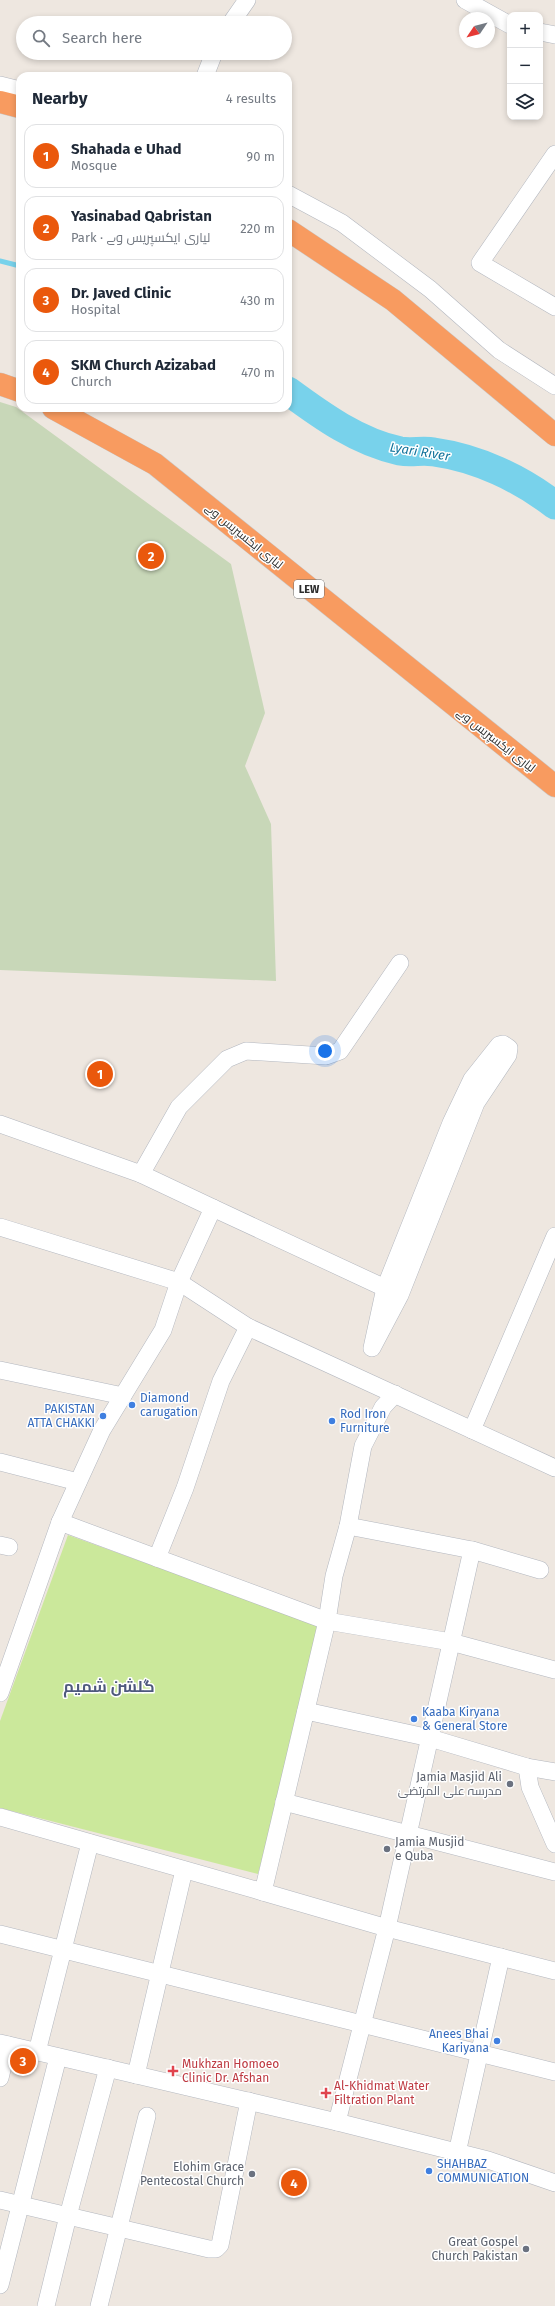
<!DOCTYPE html>
<meta charset="utf-8">
<style>
body{margin:0;font-family:"Fira Sans",Cairo,sans-serif;background:#f6f6f7;color:#1f2937}
.controls{position:absolute;right:12px;top:12px;display:grid;overflow:hidden;border-radius:8px;box-shadow:0 2px 6px #0003}
.controls button{width:36px;height:36px;display:grid;place-items:center;padding:0;border:0;border-bottom:1px solid #e0e1e3;background:#fff;color:#1f2937;font:20px sans-serif}
.compass{position:absolute;left:459px;top:12px;width:36px;height:36px;border-radius:50%;background:#fff;box-shadow:0 2px 6px #0003;rotate:235deg}
.you{position:absolute;left:325px;top:1051px;width:14px;height:14px;margin:-10px;border:3px solid #fff;border-radius:50%;background:#1a73e8;box-shadow:0 0 0 6px #1a73e833}
.badge{display:grid;place-items:center;width:26px;height:26px;border-radius:50%;background:#ea580c;color:#fff;font-size:13px;font-weight:700}
.pin{position:absolute;translate:-50% -50%;border:2px solid #fff;box-shadow:0 1px 4px #0006}
.list{margin:0;padding:0;list-style:none}
h2{display:flex;justify-content:space-between;align-items:center;height:52px;margin:0;padding:0 16px;font-size:17px}
h2 small{font-size:13px;font-weight:400;color:#747a83}
.list li{display:grid;grid-template-columns:26px 1fr auto;gap:12px;align-items:center;box-sizing:border-box;height:64px;margin:0 8px 8px;padding:0 8px;border:1px solid #e0e1e3;border-radius:12px}
.list b{display:block;font-size:15px;white-space:nowrap}
.list p{margin:0;font-size:13px;white-space:nowrap;color:#747a83}
.list em{font-size:13px;font-style:normal;color:#747a83}
.icon{flex:none;width:22px;height:22px;fill:none;stroke:currentColor;stroke-width:2;stroke-linecap:round;stroke-linejoin:round}
.map{position:relative;flex:none;width:555px;height:2306px;overflow:hidden}
.search{position:absolute;background:#fff;box-shadow:0 2px 6px #0003;left:16px;top:16px;width:276px;height:44px;display:flex;align-items:center;gap:10px;box-sizing:border-box;padding:0 14px;border-radius:22px;color:#747a83;font-size:15px}
.panel{position:absolute;background:#fff;box-shadow:0 2px 6px #0003;left:16px;top:72px;width:276px;height:340px;border-radius:12px}
.map>svg:first-child{display:block}
.cemetery{fill:#c8d7b8}
.pitch{fill:#cbe89b}
.lines{fill:none;stroke-linecap:round;stroke-linejoin:round}
.stream{stroke:#78d2eb;stroke-width:5}
.river{stroke:#78d2eb;stroke-width:29}
.minor-casing{stroke:#b3b7bf;stroke-width:18}
.motorway-casing{stroke:#c8c8c8;stroke-width:23}
.minor{stroke:#fff;stroke-width:17}
.motorway{stroke:#f89b60;stroke-width:22}
.shop-dot{fill:#3f7fe0;stroke:#fff;stroke-width:1.5}
.worship-dot{fill:#6b7280;stroke:#fff;stroke-width:1.5}
.health-dot{fill:#e0444e;stroke:#fff;stroke-width:1.5}
.labels{text-anchor:middle;stroke-width:3;stroke-linejoin:round;paint-order:stroke}
.shield{fill:#fff;stroke:#6c6c6c;stroke-width:1}
.shield-label{font-size:11px;font-weight:bold;fill:#2d2d2d}
.street-label{font-size:12px;fill:#2d2d2d;stroke:#fff}
.shop-label{font-size:12px;fill:#366cbe;stroke:#fff;text-anchor:start}
.worship-label{font-size:12px;fill:#5b616d;stroke:#fff;text-anchor:end}
.health-label{font-size:12px;fill:#be3a42;stroke:#fff;text-anchor:start}
.water-label{font-size:13px;font-style:italic;fill:#13739b;stroke:#fff}
.district-label{font-size:16px;font-weight:bold;fill:#4e597d;stroke:#fff}
</style>
<div class="map">
<svg width="555" height="2306" viewBox="0 0 555 2306">
<rect width="100%" height="100%" fill="#eee7e0"/>
<polygon class="cemetery" points="0,402 16,407 231,564 265,713 245,766 271,824 276,981 0,970"/>
<polygon class="pitch" points="68,1535 323,1627 258,1874 0,1808 0,1721"/>
<g class="lines">
<polyline class="stream" points="0,261 20,266"/>
<path class="river" d="M288,391C322,416 358,442 400,451C411,453 423,450 434,452C477,458 520,478 555,505"/>
<defs>
<g id="minor">
<polyline points="465,0 510,25"/>
<polyline points="231,23 247,0"/>
<polyline points="540,32 555,35"/>
<polyline points="205,76 214,53"/>
<polyline points="0,85 20,90"/>
<polyline points="555,154 480,263 555,307"/>
<polyline points="288,194 342,223 430,289 499,350 555,386"/>
<polygon points="503,1044 509,1048 508,1055 476,1103 400,1295 372,1348 385,1288 451,1123 472,1079 499,1045"/>
<polyline points="0,1124 141,1174 213,1208 179,1282 163,1330 102,1430 60,1522 0,1693"/>
<polyline points="141,1174 179,1107 227,1059 246,1051 326,1056 340,1051 400,963"/>
<polyline points="213,1208 385,1288"/>
<polyline points="0,1227 179,1282 248,1327 555,1468"/>
<polyline points="0,1370 123,1396"/>
<polyline points="395,1394 383,1407 363,1446 348,1526 334,1576 327,1621 451,1642 555,1670"/>
<polyline points="472,1430 555,1236"/>
<polyline points="0,1462 78,1482"/>
<polyline points="348,1526 472,1550 540,1570"/>
<polyline points="0,1545 9,1547"/>
<polyline points="157,1558 185,1488 221,1381 248,1327"/>
<polyline points="306,1711 430,1738 527,1767 555,1772"/>
<polyline points="527,1767 530,1787 555,1844"/>
<polyline points="284,1802 555,1872"/>
<polyline points="0,1817 263,1892 327,1621 60,1522"/>
<polyline points="263,1892 387,1928 555,1971"/>
<polyline points="0,1934 555,2072"/>
<polyline points="0,2043 337,2122 488,2160 555,2183"/>
<polyline points="37,2052 90,1843"/>
<polyline points="136,2075 184,1870"/>
<polyline points="0,2078 8,2045"/>
<polyline points="337,2122 387,1928 472,1550"/>
<polyline points="457,2153 501,1957"/>
<polyline points="0,2200 209,2249 216,2249 220,2245 249,2101"/>
<polyline points="0,2285 58,2057"/>
<polyline points="46,2306 68,2216 108,2068"/>
<polyline points="99,2306 147,2116"/>
</g>
<g id="motorway">
<polyline points="0,102 20,107"/>
<polyline points="288,230 393,300 555,435"/>
<polyline points="0,384 20,391"/>
<polyline points="53,408 155,464 555,786"/>
</g>
</defs>
<use href="#minor" class="minor-casing"/>
<use href="#motorway" class="motorway-casing"/>
<use href="#minor" class="minor"/>
<use href="#motorway" class="motorway"/>
</g>
<g class="shop-dot">
<circle cx="132" cy="1405" r="4"/>
<circle cx="103" cy="1416" r="4"/>
<circle cx="332" cy="1421" r="4"/>
<circle cx="414" cy="1719" r="4"/>
<circle cx="497" cy="2041" r="4"/>
<circle cx="429" cy="2171" r="4"/>
</g>
<g class="worship-dot">
<circle cx="510" cy="1784" r="4"/>
<circle cx="387" cy="1849" r="4"/>
<circle cx="252" cy="2174" r="4"/>
<circle cx="526" cy="2249" r="4"/>
</g>
<g class="health-dot">
<path d="M171 2065h4v4h4v4h-4v4h-4v-4h-4v-4h4z"/>
<path d="M324 2087h4v4h4v4h-4v4h-4v-4h-4v-4h4z"/>
</g>
<g class="labels">
<rect class="shield" x="294" y="580" width="30" height="18" rx="3"/>
<g class="shield-label">
<text x="309" y="593">LEW</text>
</g>
<g class="street-label">
<text transform="translate(244 536) rotate(39)" y="4">لیاری ایکسپریس وے</text>
<text transform="translate(496 740) rotate(38)" y="4">لیاری ایکسپریس وے</text>
</g>
<g class="shop-label">
<text x="140" y="1402">Diamond<tspan x="140" dy="14">carugation</tspan></text>
<text x="95" y="1413" text-anchor="end">PAKISTAN<tspan x="95" dy="14">ATTA CHAKKI</tspan></text>
<text x="340" y="1418">Rod Iron<tspan x="340" dy="14">Furniture</tspan></text>
<text x="422" y="1716">Kaaba Kiryana<tspan x="422" dy="14">&amp; General Store</tspan></text>
<text x="489" y="2038" text-anchor="end">Anees Bhai<tspan x="489" dy="14">Kariyana</tspan></text>
<text x="437" y="2168">SHAHBAZ<tspan x="437" dy="14">COMMUNICATION</tspan></text>
</g>
<g class="worship-label">
<text x="502" y="1781">Jamia Masjid Ali<tspan x="502" dy="14">مدرسہ علی المرتضیٰ</tspan></text>
<text x="395" y="1846" text-anchor="start">Jamia Musjid<tspan x="395" dy="14">e Quba</tspan></text>
<text x="244" y="2171">Elohim Grace<tspan x="244" dy="14">Pentecostal Church</tspan></text>
<text x="518" y="2246">Great Gospel<tspan x="518" dy="14">Church Pakistan</tspan></text>
</g>
<g class="health-label">
<text x="182" y="2068">Mukhzan Homoeo<tspan x="182" dy="14">Clinic Dr. Afshan</tspan></text>
<text x="334" y="2090">Al-Khidmat Water<tspan x="334" dy="14">Filtration Plant</tspan></text>
</g>
<g class="water-label">
<text transform="translate(420 451) rotate(9)" y="5">Lyari River</text>
</g>
<g class="district-label">
<text x="109" y="1692">گلشن شمیم</text>
</g>
</g>
</svg>
<div class="controls">
<button>+</button>
<button>−</button>
<button><svg class="icon" aria-label="layers" viewBox="0 0 24 24"><path d="M12 4l9 5-9 5-9-5zM3 14l9 5 9-5"/></svg></button>
</div>
<svg class="compass" viewBox="-18 -18 36 36"><path d="M0-13l5 13h-10z" fill="#e53935"/><path d="M0 13l5-13h-10z" fill="#747a83"/></svg>
<div class="you"></div>
<div class="pin badge" style="left:100px;top:1074px">1</div>
<div class="pin badge" style="left:151px;top:556px">2</div>
<div class="pin badge" style="left:23px;top:2061px">3</div>
<div class="pin badge" style="left:294px;top:2183px">4</div>
<div class="search"><svg class="icon" aria-label="search" viewBox="0 0 24 24"><circle cx="10" cy="10" r="6"/><path d="M15 15l6 6"/></svg>Search here</div>
<section class="panel">
<h2>Nearby<small>4 results</small></h2>
<ul class="list">
<li><span class="badge">1</span><div><b>Shahada e Uhad</b><p>Mosque</p></div><em>90 m</em></li>
<li><span class="badge">2</span><div><b>Yasinabad Qabristan</b><p>Park · لیاری ایکسپریس وے</p></div><em>220 m</em></li>
<li><span class="badge">3</span><div><b>Dr. Javed Clinic</b><p>Hospital</p></div><em>430 m</em></li>
<li><span class="badge">4</span><div><b>SKM Church Azizabad</b><p>Church</p></div><em>470 m</em></li>
</ul>
</section>
</div>
